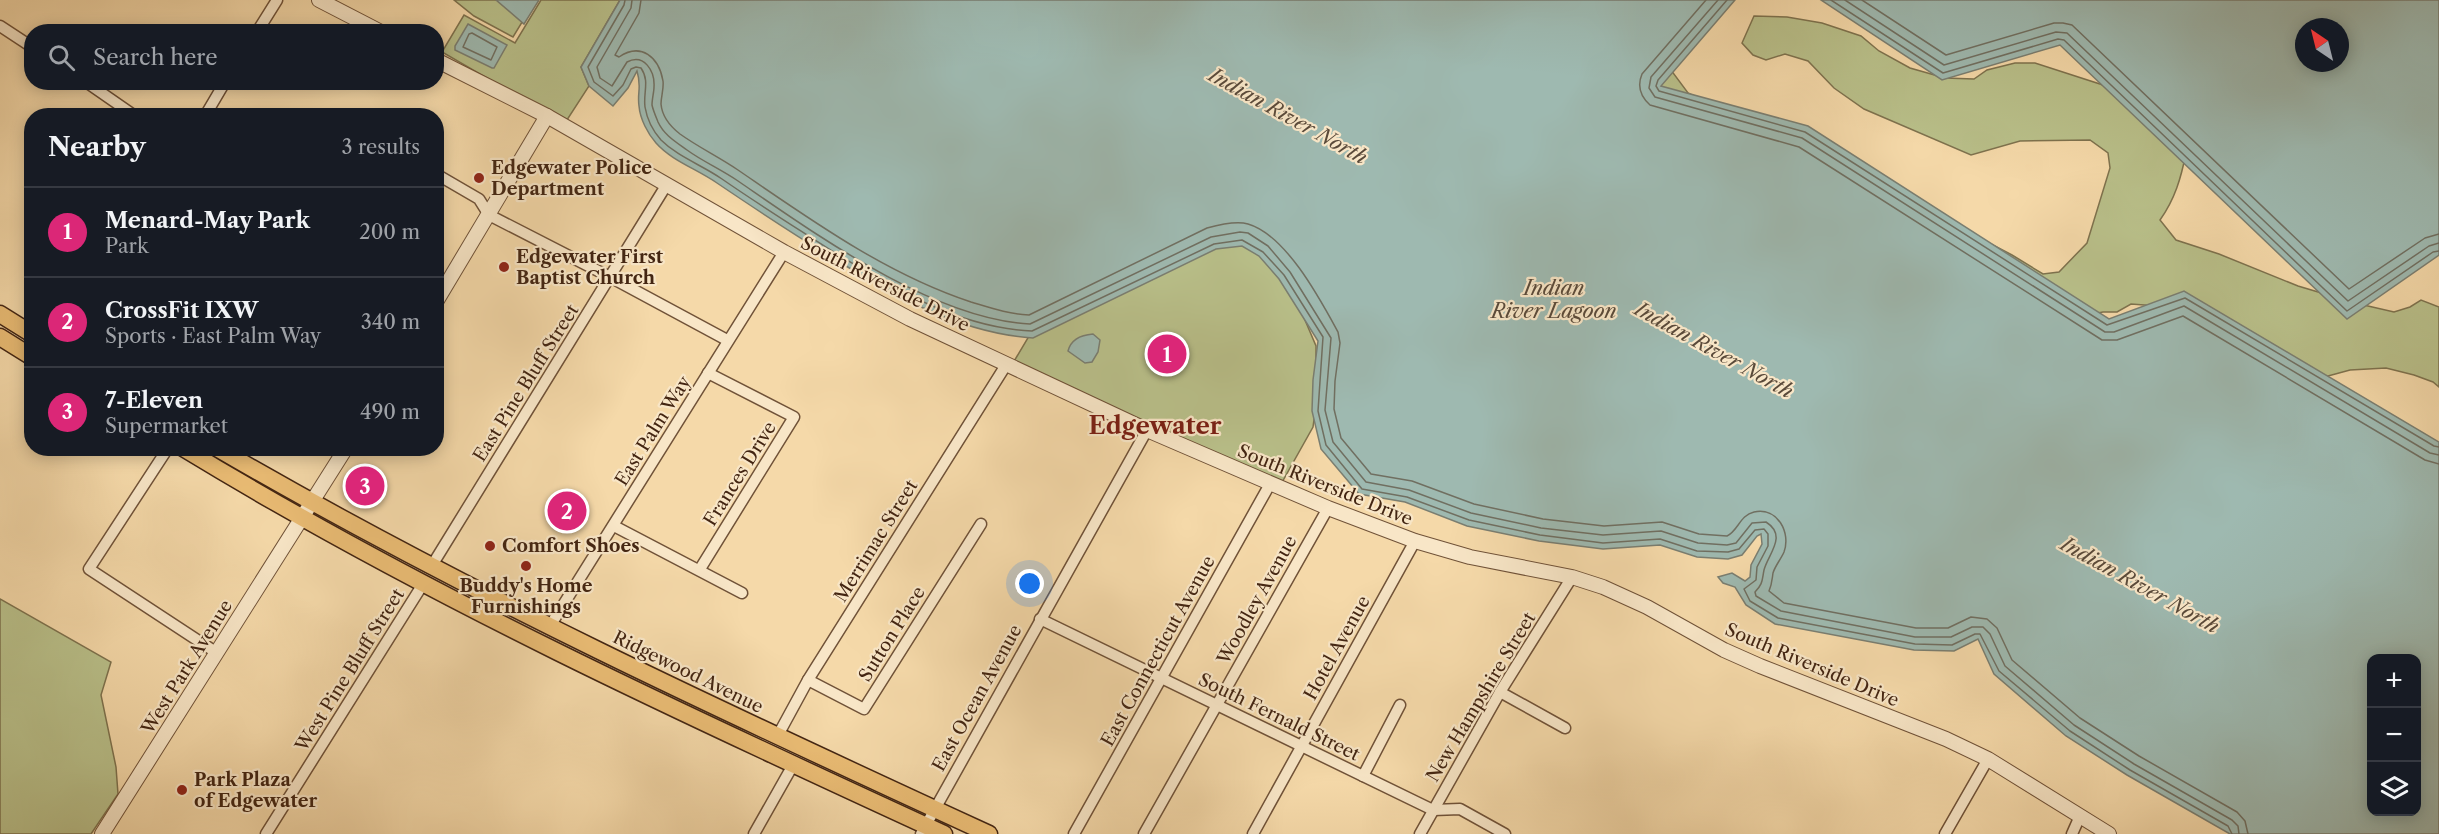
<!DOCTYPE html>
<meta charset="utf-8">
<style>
body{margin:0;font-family:"Libre Caslon Text",serif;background:#242831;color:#f1f3f6}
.controls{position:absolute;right:18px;bottom:18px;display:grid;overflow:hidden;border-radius:12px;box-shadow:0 3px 15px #0003}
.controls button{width:54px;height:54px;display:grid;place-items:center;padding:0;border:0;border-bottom:2px solid #363941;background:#171b24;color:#f1f3f6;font:30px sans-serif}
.compass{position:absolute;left:2295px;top:18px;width:54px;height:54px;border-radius:50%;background:#171b24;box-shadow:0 3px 15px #0003;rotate:325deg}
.you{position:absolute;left:1030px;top:584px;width:21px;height:21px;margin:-15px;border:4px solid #fff;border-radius:50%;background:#1a73e8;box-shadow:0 0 0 9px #1a73e833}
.badge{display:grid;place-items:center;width:39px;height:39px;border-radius:50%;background:#db2777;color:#fff;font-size:20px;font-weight:700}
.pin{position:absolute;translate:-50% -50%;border:3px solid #fff;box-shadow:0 2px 6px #0006}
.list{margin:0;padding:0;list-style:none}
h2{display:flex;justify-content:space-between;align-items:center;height:78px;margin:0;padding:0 24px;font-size:26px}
h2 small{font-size:20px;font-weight:400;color:#9ea1a6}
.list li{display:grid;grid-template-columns:39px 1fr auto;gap:18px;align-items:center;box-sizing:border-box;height:90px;padding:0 24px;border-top:2px solid #363941}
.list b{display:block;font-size:22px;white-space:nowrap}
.list p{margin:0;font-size:20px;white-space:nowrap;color:#9ea1a6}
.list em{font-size:20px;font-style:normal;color:#9ea1a6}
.icon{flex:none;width:33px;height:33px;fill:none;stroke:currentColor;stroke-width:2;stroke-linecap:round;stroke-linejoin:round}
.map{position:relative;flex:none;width:2439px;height:834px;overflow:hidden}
.search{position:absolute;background:#171b24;box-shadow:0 3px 15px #0003;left:24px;top:24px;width:420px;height:66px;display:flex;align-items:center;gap:15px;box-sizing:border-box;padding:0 21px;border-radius:24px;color:#9ea1a6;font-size:22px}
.panel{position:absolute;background:#171b24;box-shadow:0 3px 15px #0003;left:24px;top:108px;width:420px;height:348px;border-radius:24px}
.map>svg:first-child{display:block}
.green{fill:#b9c08a;stroke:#7e724e;stroke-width:1.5}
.water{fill:#9eb9b0;stroke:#7a7e71;stroke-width:1.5;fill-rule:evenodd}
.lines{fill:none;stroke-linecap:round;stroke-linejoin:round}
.shore{stroke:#706f61;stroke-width:1.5}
.minor-casing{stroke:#705238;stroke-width:13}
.tertiary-casing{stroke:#705238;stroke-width:16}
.primary-casing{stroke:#432512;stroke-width:19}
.minor{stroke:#f8e6c7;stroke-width:10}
.tertiary{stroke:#f8e6c7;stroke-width:14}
.primary{stroke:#eabc74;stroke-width:16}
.poi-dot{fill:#8f2418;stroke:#f8e6c7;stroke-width:2}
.labels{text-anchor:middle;stroke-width:4.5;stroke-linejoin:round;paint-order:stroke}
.poi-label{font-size:18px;font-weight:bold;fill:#432512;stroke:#f8e6c7;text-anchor:start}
.street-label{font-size:18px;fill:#432512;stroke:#f8e6c7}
.water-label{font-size:20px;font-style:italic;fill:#5a4a3a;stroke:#f8e6c7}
.district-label{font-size:24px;font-weight:bold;fill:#7a1f14;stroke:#f8e6c7}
</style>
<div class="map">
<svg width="2439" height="834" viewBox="0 0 2439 834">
<rect width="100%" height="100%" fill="#f5d9a9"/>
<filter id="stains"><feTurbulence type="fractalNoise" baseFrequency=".00333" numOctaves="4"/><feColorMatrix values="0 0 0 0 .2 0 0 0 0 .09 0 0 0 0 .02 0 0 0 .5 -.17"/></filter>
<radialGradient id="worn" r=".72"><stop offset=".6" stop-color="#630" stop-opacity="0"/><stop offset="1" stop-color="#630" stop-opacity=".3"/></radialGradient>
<g class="green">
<polygon points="454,0 498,0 524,19 513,37 474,16"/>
<polygon points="541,0 620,0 581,67 589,86 565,123 442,52 464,15 515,43"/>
<path d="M1754,16L1787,17L1822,23L1861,36L1879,51L1910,68L1945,78L1974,79L1987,70L2015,63H2035L2106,86L2186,153C2181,178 2175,199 2160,220L2176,240L2219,254L2298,286L2355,303L2394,312L2410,307L2421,300L2439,307V387L2433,382L2414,375L2386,368L2350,370L2328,376L2299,379L2171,307L2131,304L2117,312H2103L2081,316L1612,83L1671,70L1688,93L1964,230L2012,255L2043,274L2059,272L2087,243L2110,168L2108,153L2090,140L2020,141L1971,155L1864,109L1834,88L1808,61L1785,54L1766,60L1753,55L1742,43Z"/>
<polygon points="1194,212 1282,266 1316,346 1316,404 1313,427 1281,484 1013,363 1032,331"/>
<polygon points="0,599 111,662 101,695 116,767 118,794 91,834 0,834"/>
</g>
<g class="water">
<polygon points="496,0 539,0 524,24"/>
<path d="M620,0H1735L1661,86L1808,126L2109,319L2184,291L2439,442V834H2230L2127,775L2066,736L1994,674L1978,639L1954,651L1914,650L1775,624L1746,605L1735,587L1723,583L1718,577L1732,573L1745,581L1750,577L1751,565L1762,544L1761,534L1757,536L1742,555L1728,559L1697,557L1660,545L1603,549L1539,541L1467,526L1405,502L1359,494L1321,449L1312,411L1313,380L1318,341L1279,279L1259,256L1242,246L1216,249L1033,338C958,333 891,294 828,255C790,232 754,208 717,183C697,169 672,161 656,143C648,134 640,119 639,106C637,92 642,87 637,71L628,88L613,106L589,86L581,67ZM2416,658V812H2372V658Z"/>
<path d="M1821,0H2439V255L2347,319L2060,45L1942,80ZM2304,27H2340V63H2304Z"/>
<polygon points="468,24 507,45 494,68 492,68 455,50 455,46"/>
<path d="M1093,334L1100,340L1098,352L1092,362L1085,363L1068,351C1071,339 1081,335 1093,334Z"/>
</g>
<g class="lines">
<g class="shore">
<path d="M625,0L624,5L588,67L594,82L613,96L623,85L631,69L636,67L641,68C650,81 643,93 645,107C647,119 653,131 661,140C678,157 702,165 722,179C758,204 795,227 832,251C893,288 959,328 1032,331L1214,244L1242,240L1263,252L1284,275L1323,337L1318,411L1326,445L1362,489L1407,497L1469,520L1540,535L1603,543L1660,539L1697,551L1728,552L1739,549L1755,530L1764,529L1768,534V546L1757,567L1756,580L1744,589L1750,601L1778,618L1915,644L1952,645L1975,634H1980L1999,671L2070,731L2130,770L2228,826L2232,834"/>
<path d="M632,0L631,8L597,67L600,78L612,86L627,62C644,53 655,71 654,87C654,92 652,99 652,105C653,110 656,117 658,122C664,135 676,142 687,150C702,161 722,170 738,181C817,235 933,319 1030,324L1211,237L1240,232L1248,233L1268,246L1290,272L1331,338L1325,410L1333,442L1366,482L1409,490L1471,513L1541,528L1603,535L1661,531L1698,543L1727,545L1736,543L1752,523L1766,522C1788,536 1768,554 1764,570C1762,580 1763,584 1755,592L1756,596L1781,611L1915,637H1951L1972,627H1983L1990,634L2005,666L2074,725L2134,764L2232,820L2238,826L2239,834"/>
<path d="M641,0L639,13L615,55L619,57C641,42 659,57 663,81C664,89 661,96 661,104C662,116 671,127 680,134C698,147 719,157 738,170C811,220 886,274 971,302C991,308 1008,314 1029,315L1207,228C1218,225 1237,221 1248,224C1286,235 1320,299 1338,332L1340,343L1335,381L1334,409L1341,438L1371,474L1412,481L1474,504L1543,519L1604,526L1662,522L1699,534L1727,536C1738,531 1740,515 1754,512C1778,507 1791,533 1784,552C1781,559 1775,566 1773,573C1772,580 1772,584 1769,591L1784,603L1916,628H1948L1971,617L1987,619L1997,628L2012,660L2080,718L2139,756L2237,812L2245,821L2248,834"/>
<path d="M1706,0L1642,74C1637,86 1640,96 1650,105L1799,147L2102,340H2117L2183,316L2425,460L2439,464"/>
<polyline points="1718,0 1651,77 1649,88 1655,97 1802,138 2105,332 2114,332 2184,306 2430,453 2439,455"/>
<polyline points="1727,0 1658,80 1656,86 1659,91 1805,132 2107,325 2185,298 2434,446 2439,447"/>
<polyline points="1831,0 1943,73 2058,39 2064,40 2347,311 2433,252 2439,251"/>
<polyline points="1845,0 1944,65 2056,32 2067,33 2348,301 2429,246 2439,243"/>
<polyline points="1862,0 1946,55 2054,23 2063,23 2072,25 2349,289 2425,238 2439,234"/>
<polygon points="472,33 497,47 491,60 463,47 469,34"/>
</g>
<defs>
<g id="minor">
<polyline points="0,26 32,47"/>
<polyline points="257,32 277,0"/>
<polyline points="86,82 135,116"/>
<polyline points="205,116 225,82"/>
<polyline points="436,174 479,199 489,215 610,277 727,340"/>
<polyline points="168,448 89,569 217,653"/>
<polyline points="614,526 742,593"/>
<polyline points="431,567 667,184"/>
<polyline points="700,569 794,417 708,373"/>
<polyline points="1040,619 1433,810 1460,809 1505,834"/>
<polyline points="550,626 784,252"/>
<polyline points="808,680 864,709 981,524"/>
<polyline points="1500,692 1565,728"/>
<polyline points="777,737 808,680 1006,365"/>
<polyline points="1363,776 1400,705"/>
<polyline points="266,834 423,584"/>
<polyline points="754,834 793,765"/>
<polyline points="921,834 1147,430"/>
<polyline points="1074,834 1270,484"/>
<polyline points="1144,834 1328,508"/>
<polyline points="1253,834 1415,541"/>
<polyline points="1420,834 1500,692 1572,577"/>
<polyline points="1945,834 1988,759"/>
<polyline points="2072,834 2080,816"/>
</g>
<g id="tertiary">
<polyline points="319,0 381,32"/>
<polyline points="436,60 547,116 784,252 910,319 1147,430 1328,508 1415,541 1470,557 1572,577 1603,587 1647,607 1724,650 1760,666 1946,739 1988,759 2109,834"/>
<polyline points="436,302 547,116"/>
<polyline points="102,834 346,448"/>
</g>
<g id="primary">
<polyline points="0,314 32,334"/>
<polyline points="0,337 32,357"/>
<path d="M183,448C426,596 685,715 944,834"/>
<path d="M217,448C466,593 728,714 989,834"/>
</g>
</defs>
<use href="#minor" class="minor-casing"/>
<use href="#tertiary" class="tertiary-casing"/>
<use href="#primary" class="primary-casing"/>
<use href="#minor" class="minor"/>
<use href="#tertiary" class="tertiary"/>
<use href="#primary" class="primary"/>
</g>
<g class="poi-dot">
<circle cx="479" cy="178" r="6"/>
<circle cx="504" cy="267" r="6"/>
<circle cx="490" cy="546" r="6"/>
<circle cx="526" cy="566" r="6"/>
<circle cx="182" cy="790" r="6"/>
</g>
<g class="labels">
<g class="poi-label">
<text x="491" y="174">Edgewater Police<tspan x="491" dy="21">Department</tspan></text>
<text x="516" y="263">Edgewater First<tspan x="516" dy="21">Baptist Church</tspan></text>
<text x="502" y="552">Comfort Shoes</text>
<text x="526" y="592" text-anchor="middle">Buddy's Home<tspan x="526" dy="21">Furnishings</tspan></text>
<text x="194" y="786">Park Plaza<tspan x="194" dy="21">of Edgewater</tspan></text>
</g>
<g class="street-label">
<text transform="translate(885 284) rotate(27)" y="6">South Riverside Drive</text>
<text transform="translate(526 383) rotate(-58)" y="6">East Pine Bluff Street</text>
<text transform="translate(653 431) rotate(-58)" y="6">East Palm Way</text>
<text transform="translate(740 474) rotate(-58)" y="6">Frances Drive</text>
<text transform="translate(1325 485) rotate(22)" y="6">South Riverside Drive</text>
<text transform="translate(876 541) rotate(-58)" y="6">Merrimac Street</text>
<text transform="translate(1257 600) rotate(-61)" y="6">Woodley Avenue</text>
<text transform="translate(892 634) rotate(-58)" y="6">Sutton Place</text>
<text transform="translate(1337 648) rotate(-61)" y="6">Hotel Avenue</text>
<text transform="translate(1158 651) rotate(-61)" y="6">East Connecticut Avenue</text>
<text transform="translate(1812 665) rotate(23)" y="6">South Riverside Drive</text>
<text transform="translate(187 667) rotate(-58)" y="6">West Park Avenue</text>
<text transform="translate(350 670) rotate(-58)" y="6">West Pine Bluff Street</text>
<text transform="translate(688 672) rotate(26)" y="6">Ridgewood Avenue</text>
<text transform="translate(1481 697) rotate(-59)" y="6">New Hampshire Street</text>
<text transform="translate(977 698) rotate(-61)" y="6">East Ocean Avenue</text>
<text transform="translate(1279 717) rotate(26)" y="6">South Fernald Street</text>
</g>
<g class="water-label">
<text transform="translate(1288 116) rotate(29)" y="7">Indian River North</text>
<text x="1554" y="295">Indian<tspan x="1554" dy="23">River Lagoon</tspan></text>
<text transform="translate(1714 350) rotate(29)" y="7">Indian River North</text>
<text transform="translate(2140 585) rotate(29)" y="7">Indian River North</text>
</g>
<g class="district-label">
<text x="1155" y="434">Edgewater</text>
</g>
</g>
<rect width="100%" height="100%" filter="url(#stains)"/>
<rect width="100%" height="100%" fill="url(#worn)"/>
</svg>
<div class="controls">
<button>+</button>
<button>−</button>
<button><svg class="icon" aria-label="layers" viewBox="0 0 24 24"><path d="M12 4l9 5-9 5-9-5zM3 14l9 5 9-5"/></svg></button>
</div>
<svg class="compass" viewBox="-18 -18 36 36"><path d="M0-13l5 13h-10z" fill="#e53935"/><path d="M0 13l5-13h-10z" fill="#9ea1a6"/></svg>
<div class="you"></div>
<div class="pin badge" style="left:1167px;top:354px">1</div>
<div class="pin badge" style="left:567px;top:511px">2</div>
<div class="pin badge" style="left:365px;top:486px">3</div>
<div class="search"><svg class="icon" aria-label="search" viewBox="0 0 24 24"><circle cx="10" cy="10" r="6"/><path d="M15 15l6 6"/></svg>Search here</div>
<section class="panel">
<h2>Nearby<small>3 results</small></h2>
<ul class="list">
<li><span class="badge">1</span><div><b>Menard-May Park</b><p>Park</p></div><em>200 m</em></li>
<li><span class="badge">2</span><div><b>CrossFit IXW</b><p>Sports · East Palm Way</p></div><em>340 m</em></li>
<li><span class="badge">3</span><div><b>7-Eleven</b><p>Supermarket</p></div><em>490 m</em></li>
</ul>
</section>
</div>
